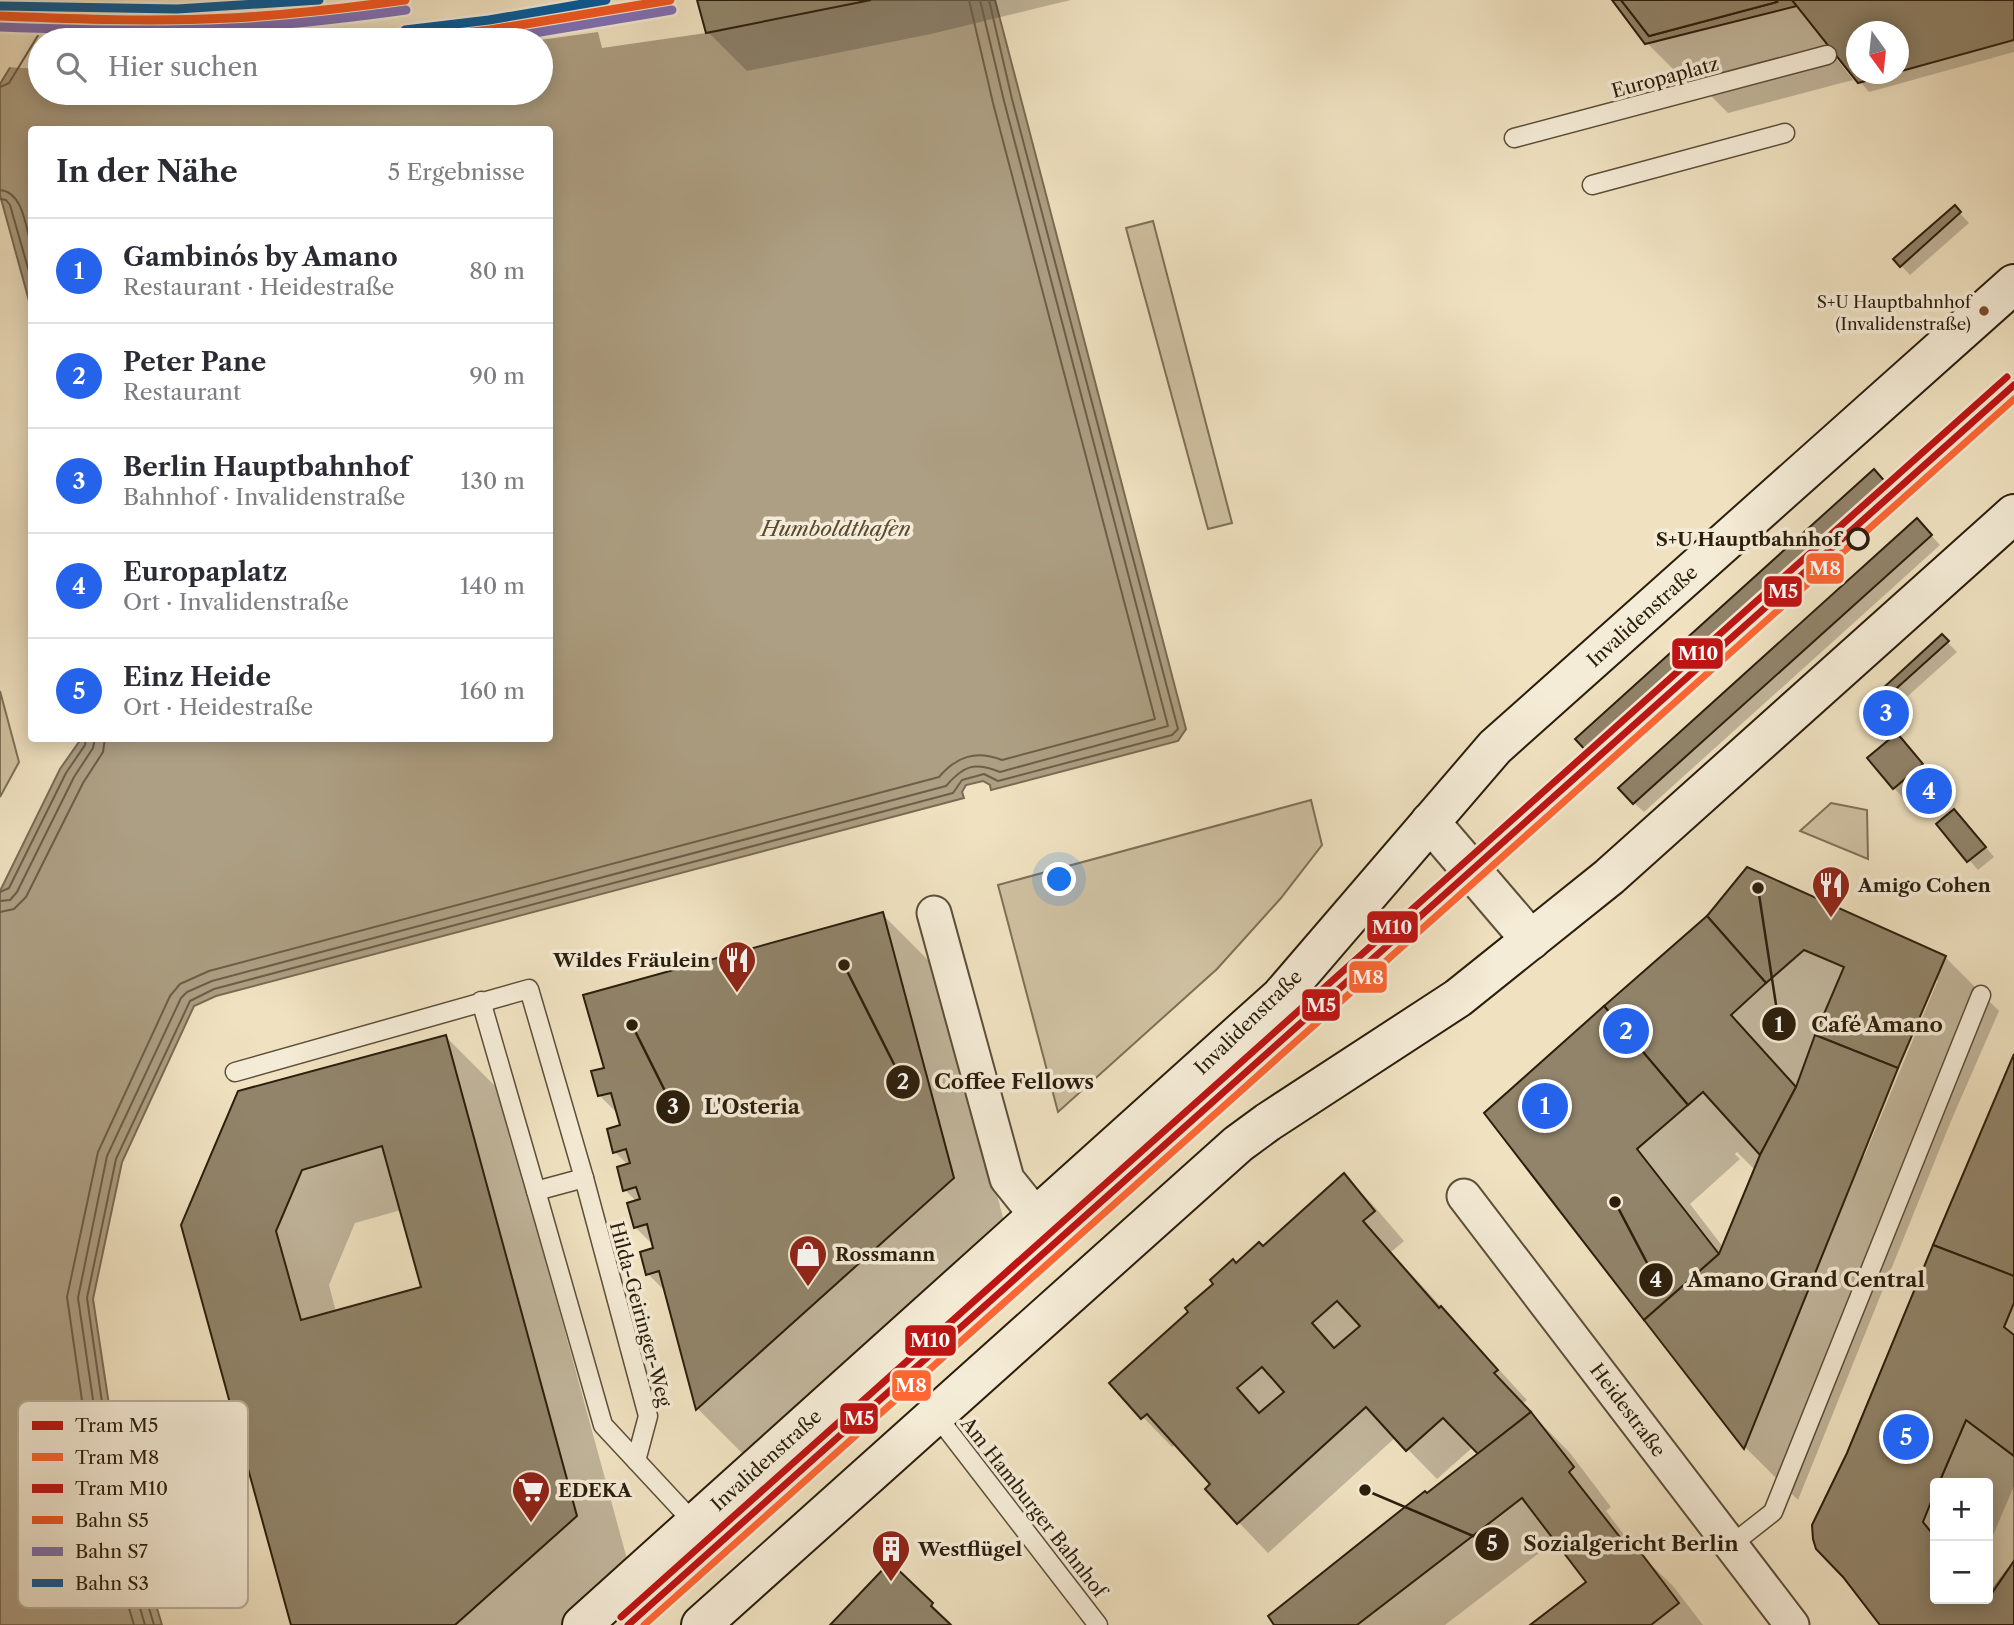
<!DOCTYPE html>
<html lang="de">
<meta charset="utf-8">
<style>
body{margin:0;font-family:"Libre Caslon Text",serif;background:#f2f2f3;color:#2b2b33}
.controls{position:absolute;right:21px;bottom:21px;display:grid;overflow:hidden;border-radius:7px;box-shadow:0 4px 18px #0003}
.controls button{width:63px;height:63px;display:grid;place-items:center;padding:0;border:0;border-bottom:2px solid #e1e1e2;background:#fff;color:#2b2b33;font:35px sans-serif}
.compass{position:absolute;left:1846px;top:21px;width:63px;height:63px;border-radius:50%;background:#fff;box-shadow:0 4px 18px #0003;rotate:165deg}
.you{position:absolute;left:1060px;top:880px;width:24px;height:24px;margin:-18px;border:5px solid #fff;border-radius:50%;background:#1a73e8;box-shadow:0 0 0 10px #1a73e833}
.badge{display:grid;place-items:center;width:46px;height:46px;border-radius:50%;background:#2563eb;color:#fff;font-size:23px;font-weight:700}
.pin{position:absolute;translate:-50% -50%;border:4px solid #fff;box-shadow:0 2px 7px #0006}
.list{margin:0;padding:0;list-style:none}
h2{display:flex;justify-content:space-between;align-items:center;height:91px;margin:0;padding:0 28px;font-size:30px}
h2 small{font-size:23px;font-weight:400;color:#7c7c81}
.list li{display:grid;grid-template-columns:46px 1fr auto;gap:21px;align-items:center;box-sizing:border-box;height:105px;padding:0 28px;border-top:2px solid #e1e1e2}
.list b{display:block;font-size:26px;white-space:nowrap}
.list p{margin:0;font-size:23px;white-space:nowrap;color:#7c7c81}
.list em{font-size:23px;font-style:normal;color:#7c7c81}
.icon{flex:none;width:38px;height:38px;fill:none;stroke:currentColor;stroke-width:2;stroke-linecap:round;stroke-linejoin:round}
.map{position:relative;flex:none;width:2014px;height:1625px;overflow:hidden}
.search{position:absolute;background:#fff;box-shadow:0 4px 18px #0003;left:28px;top:28px;width:525px;height:77px;display:flex;align-items:center;gap:18px;box-sizing:border-box;padding:0 24px;border-radius:38px;color:#7c7c81;font-size:26px}
.panel{position:absolute;background:#fff;box-shadow:0 4px 18px #0003;left:28px;top:126px;width:525px;height:616px;border-radius:7px}
.map>svg:first-child{display:block}
.green{fill:#cfc1a2;stroke:#7d7057;stroke-width:2}
.water{fill:#ad9f83;stroke:#796b53;stroke-width:2;fill-rule:evenodd}
.pier{fill:#f0e2c1}
.shadow{fill:#0003;fill-rule:evenodd}
.lines{fill:none;stroke-linecap:round;stroke-linejoin:round}
.shore{stroke:#6c5e48;stroke-width:2}
.building{fill:#91846a;stroke:#2b1e0c;stroke-width:2;fill-rule:evenodd}
.service-casing{stroke:#5c4f39;stroke-width:21}
.minor-casing{stroke:#5c4f39;stroke-width:37}
.tertiary-casing{stroke:#5c4f39;stroke-width:42}
.secondary-casing{stroke:#2b1e0c;stroke-width:42}
.service{stroke:#f5ecd7;stroke-width:18}
.minor{stroke:#f5ecd7;stroke-width:33}
.tertiary{stroke:#f5ecd7;stroke-width:38}
.secondary{stroke:#f5ecd7;stroke-width:38}
.rail-1-casing{stroke:#f5ecd7;stroke-width:14}
.rail-2-casing{stroke:#f5ecd7;stroke-width:14}
.rail-3-casing{stroke:#f5ecd7;stroke-width:14}
.rail-1{stroke:#f25721;stroke-width:9}
.rail-2{stroke:#8070b7;stroke-width:9}
.rail-3{stroke:#055a99;stroke-width:9}
.tram-1-casing{stroke:#f5ecd7;stroke-width:12}
.tram-2-casing{stroke:#f5ecd7;stroke-width:12}
.tram-3-casing{stroke:#f5ecd7;stroke-width:12}
.tram-1{stroke:#be1414;stroke-width:7}
.tram-2{stroke:#f63;stroke-width:7}
.tram-3{stroke:#be1414;stroke-width:7}
.bus-dot{fill:#7a4b2a;stroke:#f5ecd7;stroke-width:2.5}
.stop-dot{fill:#f5ecd7;stroke:#2b1e0c;stroke-width:3.5}
.labels{text-anchor:middle;stroke-width:7;stroke-linejoin:round;paint-order:stroke}
.bus-label{font-size:17px;fill:#2b1e0c;stroke:#f5ecd7;text-anchor:end}
.street-label{font-size:19px;fill:#2b1e0c;stroke:#f5ecd7}
.stop-label{font-size:19px;font-weight:bold;fill:#2b1e0c;stroke:#f5ecd7;text-anchor:end}
.poi-label{font-size:19px;font-weight:bold;fill:#2b1e0c;stroke:#f5ecd7;text-anchor:start}
.water-label{font-size:21px;font-style:italic;fill:#584b36;stroke:#f5ecd7}
.key{fill:#f5ecd7;stroke:#b8ae9a;stroke-width:2}
.key-label{font-size:19px;fill:#2b1e0c}
.leader{fill:none;stroke:#2b1e0c;stroke-width:2.5}
.callout-dot{fill:#2b1e0c;stroke:#f5ecd7;stroke-width:2.5}
.mark-label{font-size:21px;text-anchor:middle;font-weight:bold;fill:#fff}
.callout-label{font-size:21px;text-anchor:middle;font-weight:bold;fill:#2b1e0c;stroke:#f5ecd7;stroke-width:7;stroke-linejoin:round;paint-order:stroke}
.line-badge{stroke:#f5ecd7;stroke-width:2.5}
.badge-label{font-size:19px;text-anchor:middle;font-weight:bold;fill:#fff}
</style>
<div class="map">
<svg width="2014" height="1625" viewBox="0 0 2014 1625">
<rect width="100%" height="100%" fill="#f0e2c1"/>
<filter id="stains"><feTurbulence type="fractalNoise" baseFrequency=".00286" numOctaves="4"/><feColorMatrix values="0 0 0 0 .2 0 0 0 0 .09 0 0 0 0 .02 0 0 0 .5 -.17"/></filter>
<radialGradient id="worn" r=".72"><stop offset=".6" stop-color="#630" stop-opacity="0"/><stop offset="1" stop-color="#630" stop-opacity=".3"/></radialGradient>
<g class="green">
<polygon points="1153,221 1232,523 1208,529 1126,228"/>
<polygon points="0,691 19,762 0,797"/>
<polygon points="1311,800 1322,845 1281,898 1217,969 1058,1112 998,885"/>
<polygon points="1831,803 1867,810 1868,859 1800,831"/>
<polygon points="1966,1420 2014,1456 2014,1561 1988,1596 1988,1483 1939,1483"/>
</g>
<path class="water" d="M51,0H995L1186,729L1178,741L991,790L990,785L983,781L966,785L962,792L964,798L216,996L194,1006L122,1162L93,1299L122,1491L162,1625H0V891L60,769L81,739L550,738V130H32L31,308L0,195V84ZM40,40H541V93H40Z"/>
<polygon class="pier" points="47,0 697,0 706,33 602,48 598,32 540,40 40,40 40,69 6,67"/>
<g class="shadow">
<polygon points="699,0 1071,0 931,34 747,71 708,32"/>
<path d="M1614,0H2014V52L1869,92L1832,47L1829,49L1853,80L1728,113L1686,71L1677,73L1647,43ZM1856,32H1898V74H1856Z"/>
<polygon points="1955,208 1969,223 1910,275 1896,260"/>
<polygon points="1883,481 1897,495 1601,763 1591,753"/>
<polygon points="1926,530 1940,545 1644,812 1634,803"/>
<polygon points="1942,637 1957,652 1899,704 1884,689"/>
<polygon points="1906,745 1931,775 1903,798 1894,788"/>
<polygon points="1964,821 1994,857 1978,870 1938,825"/>
<polygon points="882,914 936,968 1007,1232 751,1462 698,1409 667,1293 648,1274 655,1249 654,1246 635,1227 637,1202 625,1190 628,1165 615,1152 622,1126 619,1115 599,1095 606,1069"/>
<path d="M1708,917L1945,957L1999,1011L1951,1121L1798,1500L1745,1447L1487,1113ZM1934,980H1938L1864,1157L1861,1154ZM1737,1152L1755,1170L1723,1247L1690,1204L1740,1159L1735,1154Z"/>
<path d="M445,1036L499,1090L630,1570L568,1625H292L183,1225ZM401,1210L423,1288L336,1312L329,1285L355,1223Z"/>
<polygon points="2014,1058 2014,1486 1988,1547 1988,1483 1935,1483 1935,1599 1988,1599 1988,1592 1990,1595 2014,1564 2014,1625 1882,1625 1848,1454"/>
<polygon points="1344,1175 1373,1205 1404,1241 1391,1252 1527,1400 1522,1404 1570,1453 1611,1507 1606,1511 1635,1549 1673,1586 1703,1625 1533,1625 1589,1582 1556,1540 1445,1625 1277,1625 1427,1495 1480,1454 1473,1447 1437,1479 1396,1437 1268,1553 1207,1489 1212,1484 1176,1444 1172,1447 1143,1417 1191,1312 1236,1265 1263,1248"/>
<polygon points="890,1565 932,1605 952,1624 833,1625"/>
</g>
<g class="lines">
<g class="shore">
<polyline points="0,87 9,83 56,6 56,0"/>
<path d="M0,190C24,192 26,230 32,249"/>
<polyline points="0,199 6,200 10,205 32,282"/>
<polyline points="0,892 9,888 66,773 85,745 86,738"/>
<polyline points="0,901 10,900 17,892 74,777 93,748 95,738"/>
<polyline points="0,912 14,909 26,897 83,783 103,752 105,738"/>
<path d="M134,1625L96,1497L67,1297L98,1152L170,996L180,984L209,971L939,777C957,756 976,750 1002,760L1155,719L993,103L969,0"/>
<path d="M145,1625L107,1495L78,1298L107,1156L181,998L187,992L212,981L946,786C964,765 974,762 1000,772L1168,726L1004,101L980,0"/>
<polyline points="154,1625 115,1493 87,1298 116,1159 190,1001 214,989 953,793 962,780 984,774 998,781 1172,735 1178,729 1012,99 989,0"/>
</g>
</g>
<g class="building">
<polygon points="697,0 871,0 706,33"/>
<polygon points="1612,0 1792,0 1797,6 1645,44"/>
<polygon points="1621,0 1775,0 1777,2 1649,36"/>
<polygon points="1621,0 1775,0 1777,2 1649,36"/>
<polygon points="1792,0 2014,0 2014,40 1898,72 1898,32 1856,32 1856,74 1891,74 1858,83"/>
<polygon points="1955,205 1961,212 1900,267 1893,259"/>
<polygon points="1874,469 1888,485 1590,755 1575,739"/>
<polygon points="1917,518 1932,535 1633,804 1618,788"/>
<polygon points="1942,634 1949,641 1888,696 1882,689"/>
<polygon points="1897,733 1923,764 1893,789 1867,758"/>
<polygon points="1954,809 1986,847 1967,862 1936,824"/>
<polygon points="1747,867 1946,956 1898,1068 1815,1035 1844,967 1804,950 1766,983 1707,916"/>
<polygon points="883,912 954,1178 696,1410 659,1271 646,1275 640,1252 653,1248 647,1224 634,1228 627,1203 640,1199 636,1187 623,1191 617,1167 630,1163 626,1149 613,1153 607,1129 620,1125 611,1093 598,1096 591,1071 604,1068 583,995"/>
<polygon points="1707,916 1766,983 1731,1015 1796,1087 1760,1155 1703,1092 1688,1105 1604,1006"/>
<polygon points="1604,1006 1688,1105 1637,1149 1719,1254 1644,1320 1484,1113"/>
<path d="M446,1035L577,1516L455,1625H291L181,1225L238,1091ZM382,1146L421,1287L301,1320L276,1231L302,1170Z"/>
<polygon points="1815,1035 1898,1068 1744,1449 1644,1320 1719,1254 1760,1155 1796,1087"/>
<polygon points="2014,1054 2014,1276 1933,1245"/>
<path d="M1344,1173L1375,1211L1363,1221L1439,1308L1441,1306L1498,1370L1494,1373L1531,1412L1478,1454L1443,1418L1406,1451L1366,1407L1237,1524L1205,1489L1210,1484L1147,1414L1141,1419L1109,1383L1188,1312L1185,1308L1213,1284L1210,1280L1233,1259L1236,1263L1259,1242L1263,1246ZM1337,1301L1360,1326L1334,1348L1312,1323ZM1262,1367L1284,1392L1259,1413L1237,1388Z"/>
<polygon points="1933,1245 2014,1276 2014,1303 2004,1327 2014,1335 2014,1456 1966,1420 1939,1483 1935,1483 1935,1492 1923,1522 1935,1537 1935,1599 1988,1599 2014,1561 2014,1625 1880,1625 1843,1577 1816,1549 1813,1539 1812,1525 1847,1453"/>
<polygon points="1531,1412 1574,1467 1569,1472 1630,1550 1635,1545 1679,1603 1651,1625 1530,1625 1586,1582 1522,1498 1357,1625 1274,1625 1268,1616 1425,1491 1427,1493"/>
<polygon points="890,1562 933,1603 931,1606 951,1625 830,1625"/>
</g>
<g class="lines">
<defs>
<g id="service">
<polyline points="1514,138 1827,55"/>
<polyline points="1592,185 1785,133"/>
<polyline points="481,1001 536,1191"/>
<polyline points="235,1072 529,989 584,1178"/>
<polyline points="936,1415 1098,1625"/>
<polyline points="636,1461 648,1416 584,1178 536,1191 603,1425 695,1524"/>
<polyline points="1731,1545 1773,1512 1981,995"/>
</g>
<g id="minor">
<polyline points="934,913 1007,1179 1036,1215"/>
<polyline points="1464,1196 1792,1625"/>
</g>
<polyline id="tertiary" points="1430,822 1531,940"/>
<g id="secondary">
<polyline points="582,1625 1281,996 1495,747 2014,284"/>
<polyline points="701,1625 1238,1144 1268,1122 1458,998 1609,877 2014,514"/>
</g>
</defs>
<use href="#service" class="service-casing"/>
<use href="#minor" class="minor-casing"/>
<use href="#tertiary" class="tertiary-casing"/>
<use href="#secondary" class="secondary-casing"/>
<use href="#service" class="service"/>
<use href="#minor" class="minor"/>
<use href="#tertiary" class="tertiary"/>
<use href="#secondary" class="secondary"/>
<defs>
<g id="rail-1">
<path d="M0,16C76,19 153,22 230,18C288,15 347,8 405,0"/>
<polyline points="406,40 490,30 670,0"/>
</g>
<g id="rail-2">
<path d="M0,27C77,30 154,32 230,28C289,25 348,18 406,10"/>
<polyline points="492,40 672,10"/>
</g>
<g id="rail-3">
<polyline points="0,6 177,9 319,0"/>
<polyline points="405,30 489,20 606,0"/>
</g>
</defs>
<use href="#rail-1" class="rail-1-casing"/>
<use href="#rail-2" class="rail-2-casing"/>
<use href="#rail-3" class="rail-3-casing"/>
<use href="#rail-1" class="rail-1"/>
<use href="#rail-2" class="rail-2"/>
<use href="#rail-3" class="rail-3"/>
<defs>
<polyline id="tram-1" points="628,1625 2014,385"/>
<polyline id="tram-2" points="644,1625 2014,399"/>
<polyline id="tram-3" points="621,1617 2007,377"/>
</defs>
<use href="#tram-1" class="tram-1-casing"/>
<use href="#tram-2" class="tram-2-casing"/>
<use href="#tram-3" class="tram-3-casing"/>
<use href="#tram-1" class="tram-1"/>
<use href="#tram-2" class="tram-2"/>
<use href="#tram-3" class="tram-3"/>
</g>
<defs>
<symbol id="restaurant-pin" viewBox="-11 -11 22 30"><path d="M0 17L-7.5 6A9.5 9.5 0 1 1 7.5 6Z" fill="#8f2418" stroke="#f5ecd7"/><path d="M-5-6h1v4h1v-4h1v4h1v-4h1v5L-1.5 .5V6h-2V.5L-5-1ZM5-6V6H3V1.5H1.5Q1.5-4 5-6Z" fill="#fff"/></symbol>
<symbol id="shop-pin" viewBox="-11 -11 22 30"><path d="M0 17L-7.5 6A9.5 9.5 0 1 1 7.5 6Z" fill="#8f2418" stroke="#f5ecd7"/><path d="M-5-2.5h2.3a2.7 3.5 0 0 1 5.4 0H5L5.5 6h-11ZM-1.5-2.5h3a1.5 2.3 0 0 0-3 0Z" fill="#fff"/></symbol>
<symbol id="supermarket-pin" viewBox="-11 -11 22 30"><path d="M0 17L-7.5 6A9.5 9.5 0 1 1 7.5 6Z" fill="#8f2418" stroke="#f5ecd7"/><path d="M-6-5.5h2.5l.6 2H6L4.5 2H-2.5L-4.4-4H-6ZM-1.5 3.2a1.3 1.3 0 1 0 .1 0ZM3 3.2a1.3 1.3 0 1 0 .1 0Z" fill="#fff"/></symbol>
<symbol id="building-pin" viewBox="-11 -11 22 30"><path d="M0 17L-7.5 6A9.5 9.5 0 1 1 7.5 6Z" fill="#8f2418" stroke="#f5ecd7"/><path d="M-4-6H4V6H1V3H-1V6H-4ZM-2.5-4.3h1.7v1.8h-1.7ZM.8-4.3h1.7v1.8H.8ZM-2.5-1h1.7V.8h-1.7ZM.8-1h1.7V.8H.8Z" fill="#fff"/></symbol>
</defs>
<g fill-rule="evenodd">
<use href="#restaurant-pin" x="1809" y="863" width="44" height="60"/>
<use href="#restaurant-pin" x="715" y="938" width="44" height="60"/>
<use href="#shop-pin" x="786" y="1232" width="44" height="60"/>
<use href="#supermarket-pin" x="509" y="1468" width="44" height="60"/>
<use href="#building-pin" x="869" y="1527" width="44" height="60"/>
</g>
<circle class="bus-dot" cx="1984" cy="311" r="6"/>
<circle class="stop-dot" cx="1858" cy="539" r="10"/>
<g class="labels">
<g class="bus-label">
<text x="1971" y="308">S+U Hauptbahnhof<tspan x="1971" dy="22">(Invalidenstraße)</tspan></text>
</g>
<g class="street-label">
<text transform="translate(1665 77) rotate(-15)" y="7">Europaplatz</text>
<text transform="translate(1642 616) rotate(-42)" y="7">Invalidenstraße</text>
<text transform="translate(1248 1022) rotate(-44)" y="7">Invalidenstraße</text>
<text transform="translate(641 1314) rotate(75)" y="7">Hilda-Geiringer-Weg</text>
<text transform="translate(1628 1410) rotate(53)" y="7">Heidestraße</text>
<text transform="translate(766 1460) rotate(-42)" y="7">Invalidenstraße</text>
<text transform="translate(1034 1507) rotate(52)" y="7">Am Hamburger Bahnhof</text>
</g>
<g class="stop-label">
<text x="1841" y="546">S+U Hauptbahnhof</text>
</g>
<g class="poi-label">
<text x="1858" y="892">Amigo Cohen</text>
<text x="710" y="967" text-anchor="end">Wildes Fräulein</text>
<text x="835" y="1261">Rossmann</text>
<text x="558" y="1497">EDEKA</text>
<text x="918" y="1556">Westflügel</text>
</g>
<g class="water-label">
<text x="836" y="536">Humboldthafen</text>
</g>
</g>
<rect x="18" y="1401" width="230" height="207" rx="10" class="key"/>
<rect x="32" y="1421" width="31" height="9" fill="#be1414"/>
<rect x="32" y="1453" width="31" height="8" fill="#f63"/>
<rect x="32" y="1484" width="31" height="9" fill="#be1414"/>
<rect x="32" y="1516" width="31" height="8" fill="#f25721"/>
<rect x="32" y="1547" width="31" height="9" fill="#8070b7"/>
<rect x="32" y="1579" width="31" height="8" fill="#055a99"/>
<g class="key-label">
<text x="75" y="1432">Tram M5</text>
<text x="75" y="1464">Tram M8</text>
<text x="75" y="1495">Tram M10</text>
<text x="75" y="1527">Bahn S5</text>
<text x="75" y="1558">Bahn S7</text>
<text x="75" y="1590">Bahn S3</text>
</g>
<path class="leader" d="M1758 888L1779 1024M844 965L903 1082M632 1025L673 1107M1615 1202L1656 1280M1365 1490L1492 1544"/>
<g class="callout-dot">
<circle cx="1758" cy="888" r="7"/>
<circle cx="844" cy="965" r="7"/>
<circle cx="632" cy="1025" r="7"/>
<circle cx="1615" cy="1202" r="7"/>
<circle cx="1365" cy="1490" r="7"/>
<circle cx="1779" cy="1024" r="18"/>
<circle cx="903" cy="1082" r="18"/>
<circle cx="673" cy="1107" r="18"/>
<circle cx="1656" cy="1280" r="18"/>
<circle cx="1492" cy="1544" r="18"/>
</g>
<g class="mark-label">
<text x="1779" y="1032">1</text>
<text x="903" y="1089">2</text>
<text x="673" y="1114">3</text>
<text x="1656" y="1287">4</text>
<text x="1492" y="1551">5</text>
</g>
<g class="callout-label">
<text x="1877" y="1032">Café Amano</text>
<text x="1014" y="1089">Coffee Fellows</text>
<text x="752" y="1114">L'Osteria</text>
<text x="1806" y="1287">Amano Grand Central</text>
<text x="1631" y="1551">Sozialgericht Berlin</text>
</g>
<g class="line-badge">
<rect x="1805" y="552" width="40" height="33" rx="7" fill="#f63"/>
<rect x="1763" y="575" width="40" height="33" rx="7" fill="#be1414"/>
<rect x="1671" y="637" width="53" height="33" rx="7" fill="#be1414"/>
<rect x="1366" y="910" width="53" height="34" rx="7" fill="#be1414"/>
<rect x="1348" y="960" width="40" height="34" rx="7" fill="#f63"/>
<rect x="1301" y="988" width="40" height="34" rx="7" fill="#be1414"/>
<rect x="904" y="1324" width="53" height="33" rx="7" fill="#be1414"/>
<rect x="891" y="1369" width="41" height="33" rx="7" fill="#f63"/>
<rect x="839" y="1402" width="40" height="33" rx="7" fill="#be1414"/>
</g>
<g class="badge-label">
<text x="1825" y="575">M8</text>
<text x="1783" y="598">M5</text>
<text x="1698" y="660">M10</text>
<text x="1392" y="934">M10</text>
<text x="1368" y="984">M8</text>
<text x="1321" y="1012">M5</text>
<text x="930" y="1347">M10</text>
<text x="911" y="1392">M8</text>
<text x="859" y="1425">M5</text>
</g>
<rect width="100%" height="100%" filter="url(#stains)"/>
<rect width="100%" height="100%" fill="url(#worn)"/>
</svg>
<div class="controls">
<button>+</button>
<button>−</button>
</div>
<svg class="compass" viewBox="-18 -18 36 36"><path d="M0-13l5 13h-10z" fill="#e53935"/><path d="M0 13l5-13h-10z" fill="#7c7c81"/></svg>
<div class="you"></div>
<div class="pin badge" style="left:1545px;top:1106px">1</div>
<div class="pin badge" style="left:1626px;top:1031px">2</div>
<div class="pin badge" style="left:1886px;top:713px">3</div>
<div class="pin badge" style="left:1929px;top:791px">4</div>
<div class="pin badge" style="left:1906px;top:1437px">5</div>
<div class="search"><svg class="icon" aria-label="search" viewBox="0 0 24 24"><circle cx="10" cy="10" r="6"/><path d="M15 15l6 6"/></svg>Hier suchen</div>
<section class="panel">
<h2>In der Nähe<small>5 Ergebnisse</small></h2>
<ul class="list">
<li><span class="badge">1</span><div><b>Gambinós by Amano</b><p>Restaurant · Heidestraße</p></div><em>80 m</em></li>
<li><span class="badge">2</span><div><b>Peter Pane</b><p>Restaurant</p></div><em>90 m</em></li>
<li><span class="badge">3</span><div><b>Berlin Hauptbahnhof</b><p>Bahnhof · Invalidenstraße</p></div><em>130 m</em></li>
<li><span class="badge">4</span><div><b>Europaplatz</b><p>Ort · Invalidenstraße</p></div><em>140 m</em></li>
<li><span class="badge">5</span><div><b>Einz Heide</b><p>Ort · Heidestraße</p></div><em>160 m</em></li>
</ul>
</section>
</div>
